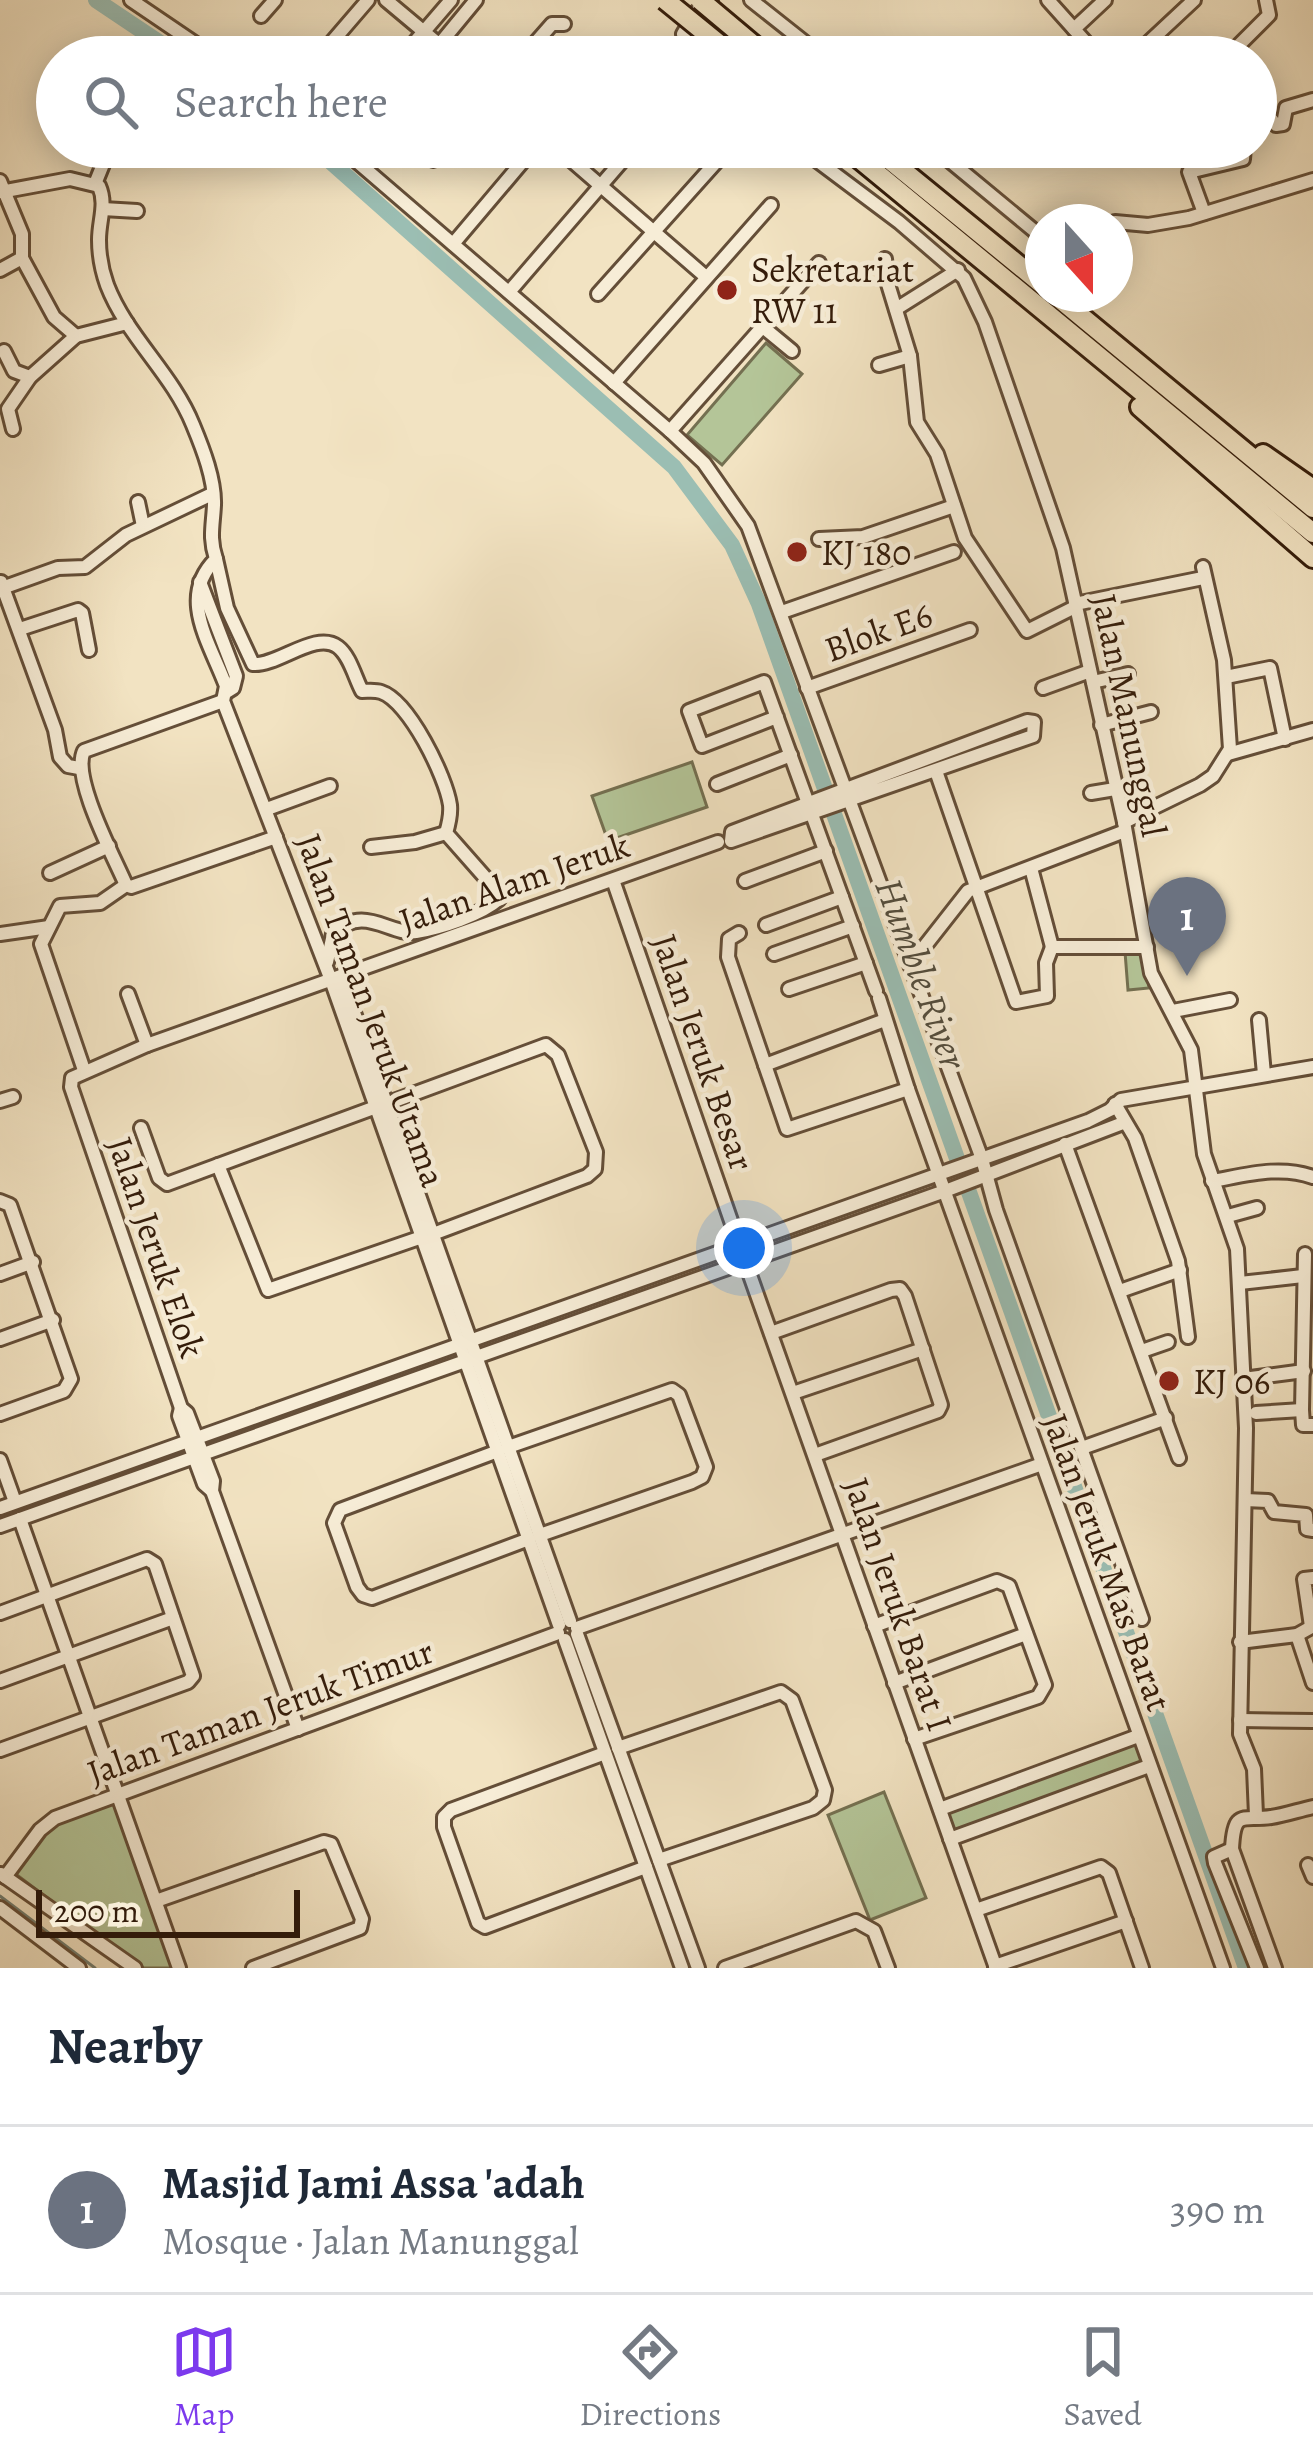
<!DOCTYPE html>
<meta charset="utf-8">
<style>
body{margin:0;font-family:Alegreya,serif;background:#f2f2f3;color:#1f2937}
.compass{position:absolute;left:1025px;top:204px;width:108px;height:108px;border-radius:50%;background:#fff;box-shadow:0 6px 30px #0003;rotate:159deg}
.scale{position:absolute;left:36px;bottom:30px;width:264px;box-sizing:border-box;padding-left:12px;border:6px solid #341c0a;border-top:0;font-size:33px;line-height:42px;white-space:nowrap;color:#341c0a;-webkit-text-stroke:9px #f7edd7;paint-order:stroke}
.you{position:absolute;left:744px;top:1248px;width:42px;height:42px;margin:-30px;border:9px solid #fff;border-radius:50%;background:#1a73e8;box-shadow:0 0 0 18px #1a73e833}
.badge{display:grid;place-items:center;width:78px;height:78px;border-radius:50%;background:#7c3aed;color:#fff;font-size:39px;font-weight:700}
.pin{position:absolute;translate:-50% -99px;filter:drop-shadow(0 3px 6px #0008)}
.pin::after{content:'';position:absolute;top:63px;width:42px;height:36px;background:inherit;clip-path:polygon(0 0,100% 0,50% 100%)}
.list{margin:0;padding:0;list-style:none}
h2{display:flex;justify-content:space-between;align-items:center;height:156px;margin:0;padding:0 48px;font-size:51px}
h2 small{font-size:39px;font-weight:400;color:#747a83}
.list li{display:grid;grid-template-columns:78px 1fr auto;gap:36px;align-items:center;box-sizing:border-box;height:168px;padding:0 48px;border-top:3px solid #e0e1e3}
.list b{display:block;font-size:45px;white-space:nowrap}
.list p{margin:0;font-size:39px;white-space:nowrap;color:#747a83}
.list em{font-size:39px;font-style:normal;color:#747a83}
.icon{flex:none;width:66px;height:66px;fill:none;stroke:currentColor;stroke-width:2;stroke-linecap:round;stroke-linejoin:round}
.map{position:relative;flex:none;width:1313px;height:1968px;overflow:hidden}
.search{position:absolute;background:#fff;box-shadow:0 6px 30px #0003;left:36px;right:36px;top:36px;height:132px;display:flex;align-items:center;gap:30px;box-sizing:border-box;padding:0 42px;border-radius:66px;color:#747a83;font-size:45px}
.sheet{height:324px;background:#fff}
nav{display:flex;justify-content:space-around;align-items:center;box-sizing:border-box;height:168px;border-top:3px solid #e0e1e3;background:#fff;font-size:33px;color:#747a83}
nav a{display:grid;justify-items:center;gap:6px}
nav .on{color:#7c3aed}
.map>svg:first-child{display:block}
.green{fill:#b4c598;stroke:#747051;stroke-width:3}
.lines{fill:none;stroke-linecap:round;stroke-linejoin:round}
.stream{stroke:#727d6f;stroke-width:3}
.river{stroke:#9bbeb3;stroke-width:16}
.minor-casing{stroke:#644e38;stroke-width:18}
.highway-casing{stroke:#341c0a;stroke-width:24}
.minor{stroke:#f7edd7;stroke-width:12}
.highway{stroke:#f2e3c2;stroke-width:18}
.highway-bridge-casing{stroke:#341c0a;stroke-width:24;stroke-linecap:butt}
.highway-bridge{stroke:#f2e3c2;stroke-width:18}
.poi-dot{fill:#8f2418;stroke:#f7edd7;stroke-width:4.5}
.labels{text-anchor:middle;stroke-width:9;stroke-linejoin:round;paint-order:stroke}
.poi-label{font-size:36px;fill:#341c0a;stroke:#f7edd7;text-anchor:start}
.street-label{font-size:36px;fill:#341c0a;stroke:#f7edd7}
.water-label{font-size:39px;font-style:italic;fill:#534d3d;stroke:#f7edd7}
</style>
<div class="map">
<svg width="1313" height="1968" viewBox="0 0 1313 1968">
<rect width="100%" height="100%" fill="#f2e3c2"/>
<filter id="stains"><feTurbulence type="fractalNoise" baseFrequency=".00167" numOctaves="4"/><feColorMatrix values="0 0 0 0 .2 0 0 0 0 .09 0 0 0 0 .02 0 0 0 .5 -.17"/></filter>
<radialGradient id="worn" r=".72"><stop offset=".6" stop-color="#630" stop-opacity="0"/><stop offset="1" stop-color="#630" stop-opacity=".3"/></radialGradient>
<g class="green">
<polygon points="766,343 802,374 722,465 687,435"/>
<polygon points="692,762 707,807 608,841 592,796"/>
<polygon points="1145,951 1149,988 1128,990 1125,952"/>
<polygon points="1138,1742 1146,1763 954,1833 947,1812"/>
<polygon points="884,1792 926,1898 870,1920 828,1815"/>
<polygon points="115,1797 177,1968 140,1968 9,1869 45,1824"/>
</g>
<g class="lines">
<polyline class="stream" points="0,1896 95,1968"/>
<g class="river">
<polyline points="96,0 181,57"/>
<polyline points="314,147 674,467 732,545 759,604 1246,1968"/>
</g>
<defs>
<g id="minor">
<polyline points="131,0 215,57"/>
<polyline points="386,0 454,57"/>
<polyline points="751,0 823,57"/>
<polyline points="1048,0 1099,57"/>
<polyline points="261,16 275,0"/>
<polyline points="1074,29 1105,0"/>
<polyline points="319,57 368,0"/>
<polyline points="402,57 451,0"/>
<polyline points="429,57 476,0"/>
<polyline points="523,57 552,24 564,24"/>
<polyline points="693,57 683,34 696,12 711,1"/>
<polyline points="1133,57 1194,0"/>
<polyline points="1227,57 1269,15 1266,0"/>
<polyline points="1256,126 1272,120 1276,125 1283,124 1286,108 1313,100"/>
<polyline points="340,147 670,431 704,463 748,526 982,1159 996,1210 1142,1619"/>
<polyline points="556,147 706,277"/>
<polyline points="799,147 899,222 964,278 985,322 1063,548 1124,822 1151,973 1191,1050 1204,1154 1237,1249 1246,1428 1240,1734 1254,1769 1256,1815"/>
<polyline points="933,147 1043,238"/>
<polyline points="433,160 444,147"/>
<polyline points="0,181 22,234 22,258 54,317 76,336"/>
<polyline points="95,184 110,147"/>
<path d="M0,192L70,179L99,186C107,204 99,220 99,240C99,254 102,271 107,285C127,337 172,373 193,425C203,449 215,480 214,505C213,526 209,538 216,559C177,597 210,643 226,686L223,701L331,980L559,1625"/>
<polyline points="103,209 137,211"/>
<polyline points="1204,213 1189,172 1243,159 1244,147"/>
<polyline points="1115,222 1148,225 1189,218 1313,180"/>
<polyline points="453,244 535,147"/>
<polyline points="885,259 888,284 910,356 917,422 937,454 965,538 1027,631 1075,607"/>
<polyline points="0,270 22,258"/>
<polyline points="509,292 634,147"/>
<polyline points="598,294 718,160"/>
<polyline points="896,309 958,270"/>
<polyline points="763,327 792,351"/>
<polyline points="4,351 14,371 30,377"/>
<polyline points="879,365 910,356"/>
<polyline points="614,383 771,205"/>
<polyline points="13,429 8,409 30,377 76,336 127,323"/>
<polyline points="670,431 819,263"/>
<polyline points="138,502 143,526"/>
<polyline points="819,539 863,537 954,506"/>
<path d="M216,559L227,608L253,664C278,666 316,630 338,647C350,656 355,678 362,691C369,691 375,690 381,692C409,701 446,777 450,805C451,815 449,823 446,833L498,892L499,899C481,915 440,928 416,932C390,936 364,903 333,934L327,962"/>
<polyline points="1,582 55,730 60,757 68,766 79,768"/>
<polyline points="200,582 236,676 233,688 225,693"/>
<polyline points="5,587 58,568 85,567 126,535 212,494"/>
<polyline points="1075,604 1203,578"/>
<polyline points="782,612 954,552"/>
<polyline points="20,629 78,610 82,613 89,650"/>
<polyline points="1226,677 1270,668 1285,739"/>
<polyline points="1093,682 1128,674"/>
<polyline points="807,688 970,630"/>
<polyline points="1043,688 1090,671"/>
<path d="M223,701L84,751C71,777 114,857 126,885L131,887L276,837"/>
<polyline points="777,717 702,746 689,711 764,682 876,991"/>
<polygon points="1027,721 1034,722 1033,736 731,841 732,832"/>
<polyline points="1101,725 1151,712"/>
<polyline points="1228,754 1313,730"/>
<polyline points="936,771 1016,1002 1047,996 1046,963 1052,947"/>
<polyline points="717,784 791,755"/>
<polyline points="1091,793 1115,789"/>
<polyline points="267,809 330,786"/>
<polyline points="1124,822 1200,785 1213,776 1230,749 1224,660 1203,567"/>
<polyline points="371,847 415,842 446,833"/>
<polyline points="1031,868 1052,947 1147,947"/>
<polyline points="50,873 109,846"/>
<polyline points="613,880 739,1244"/>
<polyline points="745,881 826,851"/>
<polyline points="766,925 842,897"/>
<polyline points="739,933 729,939 728,957 787,1129 908,1089"/>
<polyline points="0,934 49,927"/>
<polyline points="774,954 853,926"/>
<polyline points="910,965 968,891 1125,831"/>
<polyline points="341,976 570,1621"/>
<polyline points="789,989 866,963"/>
<polyline points="128,994 147,1045"/>
<polyline points="879,998 908,1089 1223,1968"/>
<polyline points="1173,1011 1230,1000"/>
<polyline points="1259,1020 1264,1074"/>
<polyline points="765,1065 885,1020"/>
<polyline points="84,1070 41,944 60,906 100,903 126,885"/>
<polyline points="0,1101 13,1097"/>
<polyline points="386,1104 546,1045 558,1055 596,1152 595,1169 587,1176 433,1234"/>
<polyline points="1115,1104 1135,1138 1178,1261 1188,1337"/>
<polyline points="141,1128 159,1178 167,1184 376,1107"/>
<polyline points="1065,1144 1179,1458"/>
<polyline points="218,1165 268,1290 422,1237"/>
<path d="M1212,1181C1246,1175 1280,1165 1313,1177"/>
<polyline points="0,1201 10,1205 71,1379 64,1391 0,1414"/>
<polyline points="1228,1216 1257,1208"/>
<polyline points="1305,1254 1302,1410 1303,1425 1313,1425"/>
<polyline points="745,1261 996,1968"/>
<polyline points="0,1274 33,1262"/>
<polyline points="1240,1283 1303,1276"/>
<polyline points="1120,1291 1180,1270"/>
<polyline points="771,1333 891,1290 900,1289 905,1296 941,1405 938,1411 815,1455"/>
<polyline points="0,1339 53,1320"/>
<polyline points="1142,1351 1168,1342"/>
<polyline points="1243,1379 1304,1371"/>
<polyline points="793,1393 923,1349"/>
<polyline points="181,1408 179,1416 204,1484 212,1491"/>
<polyline points="1256,1413 1302,1410"/>
<polyline points="508,1447 672,1390 679,1395 706,1467 702,1477 692,1482 540,1535"/>
<polyline points="1082,1448 1166,1418"/>
<polyline points="498,1451 340,1510 334,1523 357,1587 363,1595 372,1598 529,1539"/>
<polyline points="0,1460 15,1502"/>
<polyline points="1245,1500 1268,1501 1274,1512 1306,1515 1307,1529 1313,1530"/>
<polyline points="0,1508 1088,1121 1110,1110 1121,1100 1313,1067"/>
<polyline points="20,1519 179,1968"/>
<polyline points="0,1526 945,1191 1123,1123"/>
<polyline points="0,1613 147,1559 155,1564 193,1676 188,1682 0,1750"/>
<polyline points="874,1626 997,1581 1009,1586 1045,1685 1038,1697 914,1739"/>
<polyline points="1311,1626 1304,1579 1313,1578"/>
<polyline points="577,1628 1042,1464"/>
<polyline points="577,1634 698,1968"/>
<polyline points="1297,1635 1313,1683"/>
<polyline points="565,1640 682,1968"/>
<polyline points="1240,1642 1297,1635 1313,1626"/>
<polyline points="0,1681 173,1618"/>
<polyline points="894,1683 1026,1634"/>
<polyline points="1240,1720 1313,1721"/>
<polyline points="298,1729 212,1491 213,1481 187,1413 181,1408 71,1087 72,1078 147,1045 718,842"/>
<polyline points="618,1748 781,1692 792,1700 825,1790 823,1800 813,1808 659,1860"/>
<polyline points="605,1753 451,1810 444,1817 444,1827 478,1923 485,1927 646,1867"/>
<polyline points="940,1809 1138,1736"/>
<polyline points="950,1839 1149,1766"/>
<polyline points="1232,1849 1214,1857 1215,1863 1257,1968"/>
<polyline points="1308,1865 1313,1877"/>
<polyline points="1,1874 135,1968"/>
<polyline points="5,1877 40,1830 55,1818 558,1633"/>
<polyline points="156,1901 324,1842 331,1844 362,1919 360,1928 253,1968"/>
<polyline points="0,1908 79,1968"/>
<polyline points="976,1910 1101,1867 1109,1873 1142,1968"/>
<polyline points="995,1966 1126,1921"/>
<polyline points="725,1968 856,1921 874,1931 888,1968"/>
<path d="M1275,1968L1232,1849C1234,1808 1243,1821 1271,1817C1285,1815 1299,1810 1313,1807"/>
</g>
<g id="highway">
<polyline points="845,147 1313,533"/>
<polyline points="874,147 1043,285"/>
<polyline points="1054,294 1313,508"/>
<polyline points="1140,407 1313,558"/>
<polyline points="1263,454 1313,489"/>
</g>
</defs>
<use href="#minor" class="minor-casing"/>
<use href="#highway" class="highway-casing"/>
<use href="#minor" class="minor"/>
<use href="#highway" class="highway"/>
<defs>
<g id="highway-bridge">
<polyline points="665,0 735,57"/>
<polyline points="700,0 768,57"/>
</g>
</defs>
<use href="#highway-bridge" class="highway-bridge-casing"/>
<use href="#highway-bridge" class="highway-bridge"/>
</g>
<g class="poi-dot">
<circle cx="727" cy="290" r="12"/>
<circle cx="797" cy="552" r="12"/>
<circle cx="1169" cy="1381" r="12"/>
</g>
<g class="labels">
<g class="poi-label">
<text x="751" y="282">Sekretariat<tspan x="751" dy="41">RW 11</tspan></text>
<text x="821" y="565">KJ 180</text>
<text x="1193" y="1394">KJ 06</text>
</g>
<g class="street-label">
<text transform="translate(878 631) rotate(-20)" y="13">Blok E6</text>
<text transform="translate(1130 715) rotate(78)" y="13">Jalan Manunggal</text>
<text transform="translate(514 882) rotate(-19)" y="13">Jalan Alam Jeruk</text>
<text transform="translate(372 1010) rotate(70)" y="13">Jalan Taman Jeruk Utama</text>
<text transform="translate(704 1052) rotate(71)" y="13">Jalan Jeruk Besar</text>
<text transform="translate(157 1247) rotate(71)" y="13">Jalan Jeruk Elok</text>
<text transform="translate(1108 1562) rotate(70)" y="13">Jalan Jeruk Mas Barat</text>
<text transform="translate(899 1604) rotate(71)" y="13">Jalan Jeruk Barat I</text>
<text transform="translate(260 1711) rotate(-20)" y="13">Jalan Taman Jeruk Timur</text>
</g>
<g class="water-label">
<text transform="translate(922 973) rotate(70)" y="14">Humble River</text>
</g>
</g>
<rect width="100%" height="100%" filter="url(#stains)"/>
<rect width="100%" height="100%" fill="url(#worn)"/>
</svg>
<svg class="compass" viewBox="-18 -18 36 36"><path d="M0-13l5 13h-10z" fill="#e53935"/><path d="M0 13l5-13h-10z" fill="#747a83"/></svg>
<div class="scale">200 m</div>
<div class="you"></div>
<div class="pin badge" style="left:1187px;top:976px;background:#6b7280">1</div>
<div class="search"><svg class="icon" aria-label="search" viewBox="0 0 24 24"><circle cx="10" cy="10" r="6"/><path d="M15 15l6 6"/></svg>Search here</div>
</div>
<section class="sheet">
<h2>Nearby<small></small></h2>
<ul class="list">
<li><span class="badge" style="background:#6b7280">1</span><div><b>Masjid Jami Assa 'adah</b><p>Mosque · Jalan Manunggal</p></div><em>390 m</em></li>
</ul>
</section>
<nav>
<a class="on"><svg class="icon" aria-label="map" viewBox="0 0 24 24"><path d="M3 6l6-2 6 2 6-2v14l-6 2-6-2-6 2zM9 4v14M15 6v14"/></svg>Map</a>
<a><svg class="icon" aria-label="directions" viewBox="0 0 24 24"><path d="M12 3l9 9-9 9-9-9zM9 14v-3h6M13 9l2 2-2 2"/></svg>Directions</a>
<a><svg class="icon" aria-label="saved" viewBox="0 0 24 24"><path d="M7 4h10v16l-5-4-5 4z"/></svg>Saved</a>
</nav>
